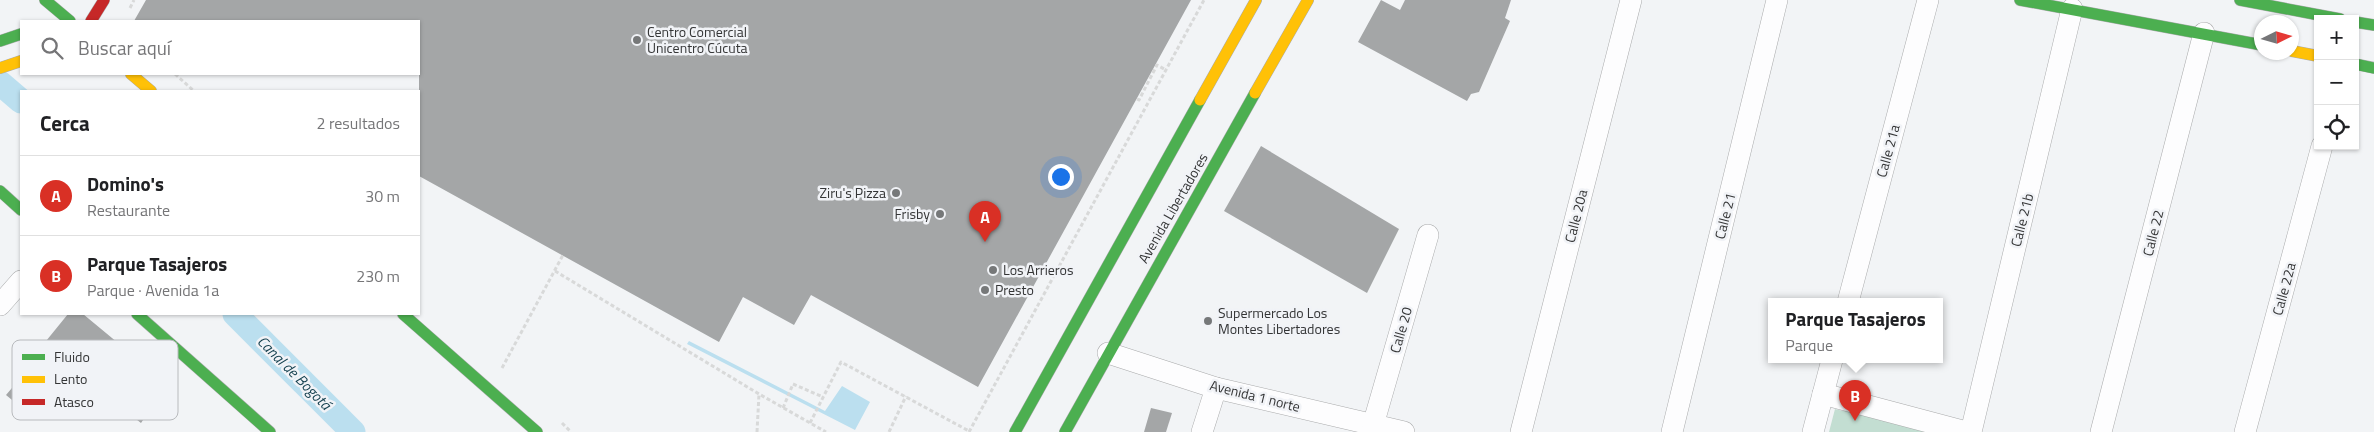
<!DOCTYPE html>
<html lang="es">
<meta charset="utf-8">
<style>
body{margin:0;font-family:"Titillium Web",sans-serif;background:#f6f6f6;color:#202124}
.controls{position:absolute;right:15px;top:15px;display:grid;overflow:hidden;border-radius:0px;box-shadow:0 1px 4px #0004}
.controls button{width:45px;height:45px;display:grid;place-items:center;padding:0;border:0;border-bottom:1px solid #e0e0e0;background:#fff;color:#202124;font:25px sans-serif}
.compass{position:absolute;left:2254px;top:15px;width:45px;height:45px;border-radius:50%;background:#fff;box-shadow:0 1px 4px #0004;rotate:85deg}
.you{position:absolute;left:1060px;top:176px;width:18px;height:18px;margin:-12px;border:4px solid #fff;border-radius:50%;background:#1a73e8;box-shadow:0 0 0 8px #1a73e833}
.badge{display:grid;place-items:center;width:32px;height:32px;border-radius:50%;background:#d93025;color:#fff;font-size:16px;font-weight:700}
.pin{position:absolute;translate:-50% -41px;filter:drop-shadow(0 1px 2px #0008)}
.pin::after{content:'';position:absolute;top:26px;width:18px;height:15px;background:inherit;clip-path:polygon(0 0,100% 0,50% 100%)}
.popup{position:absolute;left:1768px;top:298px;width:175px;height:65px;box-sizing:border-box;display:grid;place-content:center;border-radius:0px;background:#fff;filter:drop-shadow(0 1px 4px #0005);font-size:16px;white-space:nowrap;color:#757577}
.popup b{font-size:19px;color:#202124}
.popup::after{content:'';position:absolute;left:50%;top:100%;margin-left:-10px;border:10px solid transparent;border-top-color:#fff}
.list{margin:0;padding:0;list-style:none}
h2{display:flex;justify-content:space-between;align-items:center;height:65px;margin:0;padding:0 20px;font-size:21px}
h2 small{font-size:16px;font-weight:400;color:#757577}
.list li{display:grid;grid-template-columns:32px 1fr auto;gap:15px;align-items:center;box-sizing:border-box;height:80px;padding:0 20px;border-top:1px solid #e0e0e0}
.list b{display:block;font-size:19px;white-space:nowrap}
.list p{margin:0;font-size:16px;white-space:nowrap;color:#757577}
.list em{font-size:16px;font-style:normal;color:#757577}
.icon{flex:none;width:28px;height:28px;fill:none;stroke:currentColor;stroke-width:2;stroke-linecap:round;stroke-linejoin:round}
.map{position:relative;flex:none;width:2374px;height:432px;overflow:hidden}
.search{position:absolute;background:#fff;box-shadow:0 1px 4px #0004;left:20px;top:20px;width:400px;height:55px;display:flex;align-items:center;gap:12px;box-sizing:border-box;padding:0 18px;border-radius:0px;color:#757577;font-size:19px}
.panel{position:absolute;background:#fff;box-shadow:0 1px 4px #0004;left:20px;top:90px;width:400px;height:225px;border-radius:0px}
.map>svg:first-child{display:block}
.green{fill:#c3ded2}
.water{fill:#bbdfef}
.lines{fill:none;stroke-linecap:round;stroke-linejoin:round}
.canal{stroke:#bbdfef;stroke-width:25}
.building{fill:#a4a6a7}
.street-casing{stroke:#aaabac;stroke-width:22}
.fast-casing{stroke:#aaabac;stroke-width:12}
.slow-casing{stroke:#aaabac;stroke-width:12}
.jam-casing{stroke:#aaabac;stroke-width:12}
.path{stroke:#d8d9d9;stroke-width:3;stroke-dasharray:4 2.5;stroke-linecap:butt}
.street{stroke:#fdfdfe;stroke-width:21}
.fast{stroke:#4caf50;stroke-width:11}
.slow{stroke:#ffc107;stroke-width:11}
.jam{stroke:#c62828;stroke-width:11}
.poi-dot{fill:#767879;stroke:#f1f3f7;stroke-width:2}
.labels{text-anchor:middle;stroke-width:5;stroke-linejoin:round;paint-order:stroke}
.poi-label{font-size:14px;fill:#343536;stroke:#f1f3f7;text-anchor:start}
.street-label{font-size:14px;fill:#343536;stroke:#f1f3f7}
.water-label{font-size:15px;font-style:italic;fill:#113e4d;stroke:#f1f3f7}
.key{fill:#f1f3f7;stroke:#b8babd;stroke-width:1}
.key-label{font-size:14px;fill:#343536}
</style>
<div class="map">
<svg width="2374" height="432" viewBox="0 0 2374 432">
<rect width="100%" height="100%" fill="#f2f4f6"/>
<polygon class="green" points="1844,407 1936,432 1829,432 1835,409 1843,411"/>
<polygon class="water" points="689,341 825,411 842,386 870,402 855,430 687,344"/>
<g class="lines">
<g class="canal">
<polyline points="0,83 21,101"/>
<polyline points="235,314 353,432"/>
</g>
</g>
<g class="building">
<polygon points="146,0 1191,0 978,387 811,295 794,325 743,297 719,342 419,176 419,21 134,21"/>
<polygon points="1381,0 1400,10 1405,0 1511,0 1505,18 1510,21 1479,92 1471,94 1467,101 1358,42"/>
<polygon points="1261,146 1399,229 1367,293 1224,211"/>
<polygon points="68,314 83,314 141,362 137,367 162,392 141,423 112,400 119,390 83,356 34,418 6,395 45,349 42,346"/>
<polygon points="1151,408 1172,413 1166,432 1144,432"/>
</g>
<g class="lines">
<defs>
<g id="street">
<polyline points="1848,302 1928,0"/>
<polyline points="0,305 21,281"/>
<polyline points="1108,353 1216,388 1404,432"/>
<polyline points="1823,394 1966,432"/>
<polyline points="1373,425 1428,235"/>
<polyline points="1202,432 1216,388"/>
<polyline points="1521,432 1631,0"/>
<polyline points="1672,432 1777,0"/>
<polyline points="1813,432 1832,360"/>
<polyline points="1971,432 2072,9"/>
<polyline points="2101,432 2204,33"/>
<polyline points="2245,432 2322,146"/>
</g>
<g id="fast">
<polyline points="45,0 70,21"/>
<polyline points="2020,0 2262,45"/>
<polyline points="2240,0 2340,19"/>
<polyline points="2355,22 2374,25"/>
<polyline points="0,41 21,34"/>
<polyline points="2355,64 2374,68"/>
<polyline points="0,191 21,210"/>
<polyline points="137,314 270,432"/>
<polyline points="403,314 537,432"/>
<polyline points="1015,432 1200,100"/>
<polyline points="1065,432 1255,93"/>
</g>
<g id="slow">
<polyline points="2292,51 2318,56"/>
<polyline points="0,68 21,61"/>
<polyline points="131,74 151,91"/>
<polyline points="1255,93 1308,0"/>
<polyline points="1200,100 1256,0"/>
</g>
<polyline id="jam" points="91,21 104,0"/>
</defs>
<use href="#street" class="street-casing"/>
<use href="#fast" class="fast-casing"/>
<use href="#slow" class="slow-casing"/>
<use href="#jam" class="jam-casing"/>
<g class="path">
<polyline points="130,8 134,0"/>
<polyline points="175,74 194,91"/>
<polyline points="1137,99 1139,100 1157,65 1166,70"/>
<polyline points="555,271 759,394 826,432"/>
<polyline points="502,368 563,255"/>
<polyline points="783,408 793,384 823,397"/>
<polyline points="562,423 571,432"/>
<polyline points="810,423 841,362 969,431"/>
<polyline points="757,432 759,394"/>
<polyline points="889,432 906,396"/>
<polyline points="969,432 1204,0"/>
</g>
<use href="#street" class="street"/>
<use href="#fast" class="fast"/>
<use href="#slow" class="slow"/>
<use href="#jam" class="jam"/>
</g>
<g class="poi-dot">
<circle cx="637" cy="40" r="5"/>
<circle cx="896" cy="193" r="5"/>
<circle cx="940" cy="214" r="5"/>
<circle cx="993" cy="270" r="5"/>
<circle cx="985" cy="290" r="5"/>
<circle cx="1208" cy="321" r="5"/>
</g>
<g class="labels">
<g class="poi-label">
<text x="647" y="37">Centro Comercial<tspan x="647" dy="16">Unicentro Cúcuta</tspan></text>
<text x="886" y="198" text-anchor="end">Ziru's Pizza</text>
<text x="930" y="219" text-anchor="end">Frisby</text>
<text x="1003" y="275">Los Arrieros</text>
<text x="995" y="295">Presto</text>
<text x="1218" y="318">Supermercado Los<tspan x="1218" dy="16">Montes Libertadores</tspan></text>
</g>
<g class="street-label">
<text transform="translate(1888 151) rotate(-75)" y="5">Calle 21a</text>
<text transform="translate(1173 208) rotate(-60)" y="5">Avenida Libertadores</text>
<text transform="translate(1576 216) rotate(-76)" y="5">Calle 20a</text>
<text transform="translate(1725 216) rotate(-76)" y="5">Calle 21</text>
<text transform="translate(2022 220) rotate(-76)" y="5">Calle 21b</text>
<text transform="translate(2153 233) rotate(-76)" y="5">Calle 22</text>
<text transform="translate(2284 289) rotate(-75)" y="5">Calle 22a</text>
<text transform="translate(1401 330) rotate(-74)" y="5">Calle 20</text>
<text transform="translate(1255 396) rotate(14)" y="5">Avenida 1 norte</text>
</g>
<g class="water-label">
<text transform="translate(294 373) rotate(45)" y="5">Canal de Bogotá</text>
</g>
</g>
<rect x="12" y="340" width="166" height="80" rx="8" class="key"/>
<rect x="22" y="354" width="23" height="6" fill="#4caf50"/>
<rect x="22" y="376" width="23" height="7" fill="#ffc107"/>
<rect x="22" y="399" width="23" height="6" fill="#c62828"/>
<g class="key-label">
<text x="54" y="362">Fluido</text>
<text x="54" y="384">Lento</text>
<text x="54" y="407">Atasco</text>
</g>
</svg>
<div class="controls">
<button>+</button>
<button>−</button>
<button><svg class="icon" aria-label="locate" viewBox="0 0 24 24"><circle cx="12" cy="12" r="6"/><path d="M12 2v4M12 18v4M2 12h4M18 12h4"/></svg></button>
</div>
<svg class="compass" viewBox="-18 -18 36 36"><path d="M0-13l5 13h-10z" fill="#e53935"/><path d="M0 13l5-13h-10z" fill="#757577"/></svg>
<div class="you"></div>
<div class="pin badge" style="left:985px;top:242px">A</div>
<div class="pin badge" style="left:1855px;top:421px">B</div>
<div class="popup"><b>Parque Tasajeros</b>Parque</div>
<div class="search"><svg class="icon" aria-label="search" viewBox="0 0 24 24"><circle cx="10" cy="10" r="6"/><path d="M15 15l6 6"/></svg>Buscar aquí</div>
<section class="panel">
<h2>Cerca<small>2 resultados</small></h2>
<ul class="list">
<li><span class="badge">A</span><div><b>Domino's</b><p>Restaurante</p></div><em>30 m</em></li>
<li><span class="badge">B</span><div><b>Parque Tasajeros</b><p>Parque · Avenida 1a</p></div><em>230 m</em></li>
</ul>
</section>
</div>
